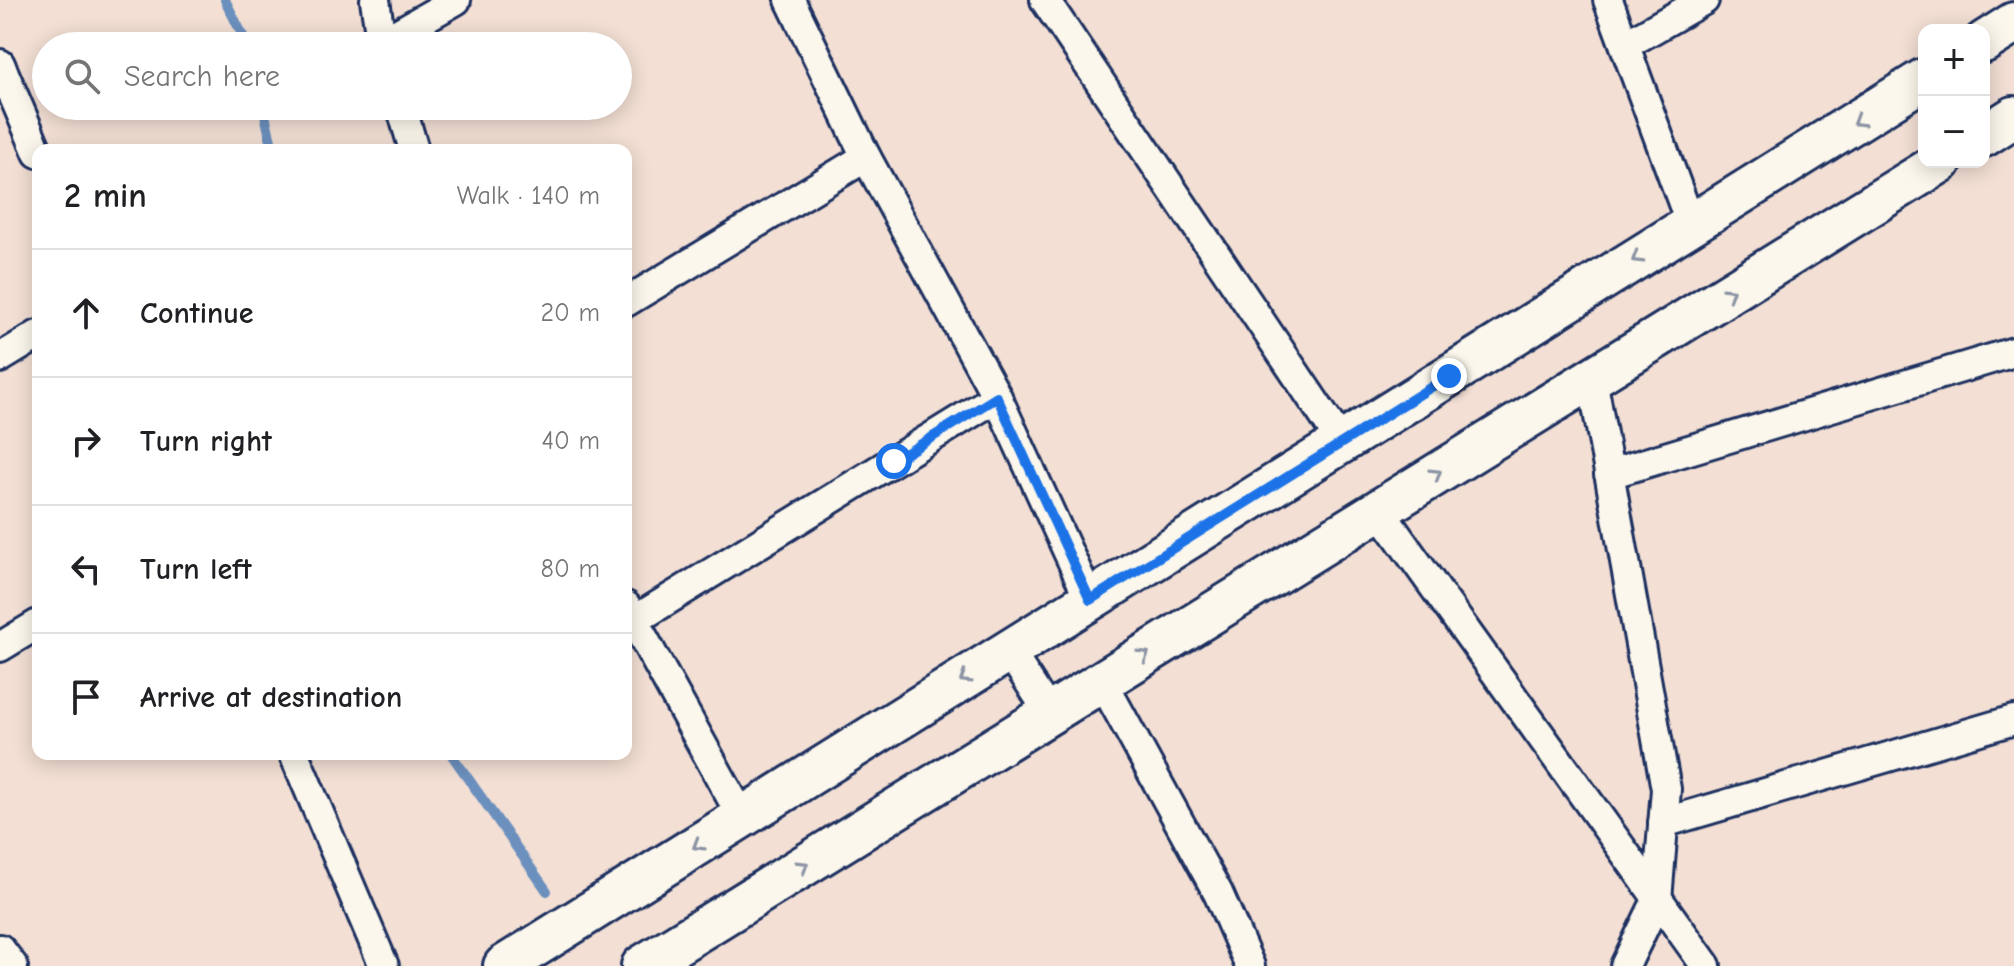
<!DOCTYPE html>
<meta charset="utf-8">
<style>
body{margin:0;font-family:"Comic Neue",sans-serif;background:#f2f2f2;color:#202124}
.controls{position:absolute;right:24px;top:24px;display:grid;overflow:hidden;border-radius:16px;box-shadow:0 4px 20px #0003}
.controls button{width:72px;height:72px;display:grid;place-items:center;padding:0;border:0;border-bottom:2px solid #e0e0e0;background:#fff;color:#202124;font:40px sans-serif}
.stop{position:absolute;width:24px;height:24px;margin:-18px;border:6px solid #1a73e8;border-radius:50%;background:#fff}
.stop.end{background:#1a73e8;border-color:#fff;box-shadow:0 2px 8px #0008}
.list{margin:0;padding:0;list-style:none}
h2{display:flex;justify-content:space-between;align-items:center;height:104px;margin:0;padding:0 32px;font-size:34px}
h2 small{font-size:26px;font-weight:400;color:#757577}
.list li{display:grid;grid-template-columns:52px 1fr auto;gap:24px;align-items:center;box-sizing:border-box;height:128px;padding:0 32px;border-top:2px solid #e0e0e0}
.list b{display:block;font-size:30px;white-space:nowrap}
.list em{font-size:26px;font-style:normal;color:#757577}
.icon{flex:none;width:44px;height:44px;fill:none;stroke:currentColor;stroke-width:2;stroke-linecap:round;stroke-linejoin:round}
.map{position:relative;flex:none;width:2014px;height:966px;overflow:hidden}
.search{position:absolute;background:#fff;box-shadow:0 4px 20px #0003;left:32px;top:32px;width:600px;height:88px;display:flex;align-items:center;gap:20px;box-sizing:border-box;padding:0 28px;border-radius:44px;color:#757577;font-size:30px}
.panel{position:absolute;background:#fff;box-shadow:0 4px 20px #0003;left:32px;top:144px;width:600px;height:616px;border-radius:16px}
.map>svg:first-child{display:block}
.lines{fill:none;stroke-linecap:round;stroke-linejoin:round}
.stream{stroke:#6c90be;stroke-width:10}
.street-casing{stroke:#1b2f5e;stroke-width:34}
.secondary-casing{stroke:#1b2f5e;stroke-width:46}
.street{stroke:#fbf7ec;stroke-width:28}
.secondary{stroke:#fbf7ec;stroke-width:40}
.oneway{stroke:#8b93a5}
.route{stroke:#1a73e8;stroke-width:10}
</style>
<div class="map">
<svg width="2014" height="966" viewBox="0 0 2014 966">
<rect width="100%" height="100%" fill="#f3dfd4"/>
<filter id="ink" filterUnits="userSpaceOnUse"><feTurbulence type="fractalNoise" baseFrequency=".0125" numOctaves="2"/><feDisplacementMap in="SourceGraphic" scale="16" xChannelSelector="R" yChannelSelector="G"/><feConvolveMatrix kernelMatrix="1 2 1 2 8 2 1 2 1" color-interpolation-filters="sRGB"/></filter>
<g filter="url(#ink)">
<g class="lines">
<g class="stream">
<polyline points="225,0 248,46"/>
<polyline points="263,106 273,150"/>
<polyline points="451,754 547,891"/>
</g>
<defs>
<g id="street">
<polyline points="375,0 382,46"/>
<polyline points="790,0 866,157 997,397 1090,600"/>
<polyline points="1045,0 1342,443"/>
<polyline points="1608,0 1691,225"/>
<polyline points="381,43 456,0"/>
<polyline points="1625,45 1704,0"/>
<polyline points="0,64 38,153"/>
<polyline points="401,106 414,150"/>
<polyline points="626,302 866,157"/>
<polyline points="0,358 38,335"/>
<polyline points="1592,378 1666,789 1657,900 1625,966"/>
<polyline points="1609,474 2014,352"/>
<polyline points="1379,510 1706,966"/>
<polyline points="626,606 742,817"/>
<polyline points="635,620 997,397"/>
<polyline points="0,647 38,624"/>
<polyline points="1009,651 1050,714"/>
<polyline points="1102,681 1218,893 1250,966"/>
<polyline points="294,754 384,966"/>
<polyline points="1663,823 2014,720"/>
<polyline points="0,949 13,966"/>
</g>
<g id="secondary">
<polyline points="1984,42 2014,23"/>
<polyline points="1984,136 2014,117"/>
<polyline points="504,966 1924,79"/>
<polyline points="642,966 1941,162"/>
</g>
</defs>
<use href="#street" class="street-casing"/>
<use href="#secondary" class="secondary-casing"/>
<use href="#street" class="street"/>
<use href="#secondary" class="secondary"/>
</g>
<defs><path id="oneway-chevron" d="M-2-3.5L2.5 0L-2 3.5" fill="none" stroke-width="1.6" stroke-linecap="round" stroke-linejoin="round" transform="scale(2)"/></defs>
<g class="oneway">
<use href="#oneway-chevron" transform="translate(1858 121) rotate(148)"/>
<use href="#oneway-chevron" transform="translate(1637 258) rotate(148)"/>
<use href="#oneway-chevron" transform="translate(1729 293) rotate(-32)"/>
<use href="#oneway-chevron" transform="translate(1436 474) rotate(-32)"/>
<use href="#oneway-chevron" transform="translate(1144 655) rotate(-32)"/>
<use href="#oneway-chevron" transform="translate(965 678) rotate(148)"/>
<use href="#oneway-chevron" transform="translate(698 845) rotate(148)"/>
<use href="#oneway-chevron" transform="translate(803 866) rotate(-32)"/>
</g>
</g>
<g class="lines" filter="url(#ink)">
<polyline class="route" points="894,461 997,397 1090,600 1449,376"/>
</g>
</svg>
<div class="controls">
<button>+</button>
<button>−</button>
</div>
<div class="stop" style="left:894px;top:461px"></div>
<div class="stop end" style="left:1449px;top:376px"></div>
<div class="search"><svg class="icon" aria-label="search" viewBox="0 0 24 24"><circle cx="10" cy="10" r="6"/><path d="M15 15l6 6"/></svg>Search here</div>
<section class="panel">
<h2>2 min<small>Walk · 140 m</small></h2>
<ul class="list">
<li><svg class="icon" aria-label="ahead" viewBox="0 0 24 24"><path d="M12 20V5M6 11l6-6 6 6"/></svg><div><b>Continue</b></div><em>20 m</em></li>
<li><svg class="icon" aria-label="right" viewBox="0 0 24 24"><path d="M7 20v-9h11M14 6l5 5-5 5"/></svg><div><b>Turn right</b></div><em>40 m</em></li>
<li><svg class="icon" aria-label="left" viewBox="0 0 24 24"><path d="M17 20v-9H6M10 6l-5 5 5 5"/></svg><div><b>Turn left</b></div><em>80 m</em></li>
<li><svg class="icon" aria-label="arrive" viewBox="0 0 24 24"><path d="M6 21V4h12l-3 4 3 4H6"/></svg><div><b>Arrive at destination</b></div></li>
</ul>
</section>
</div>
